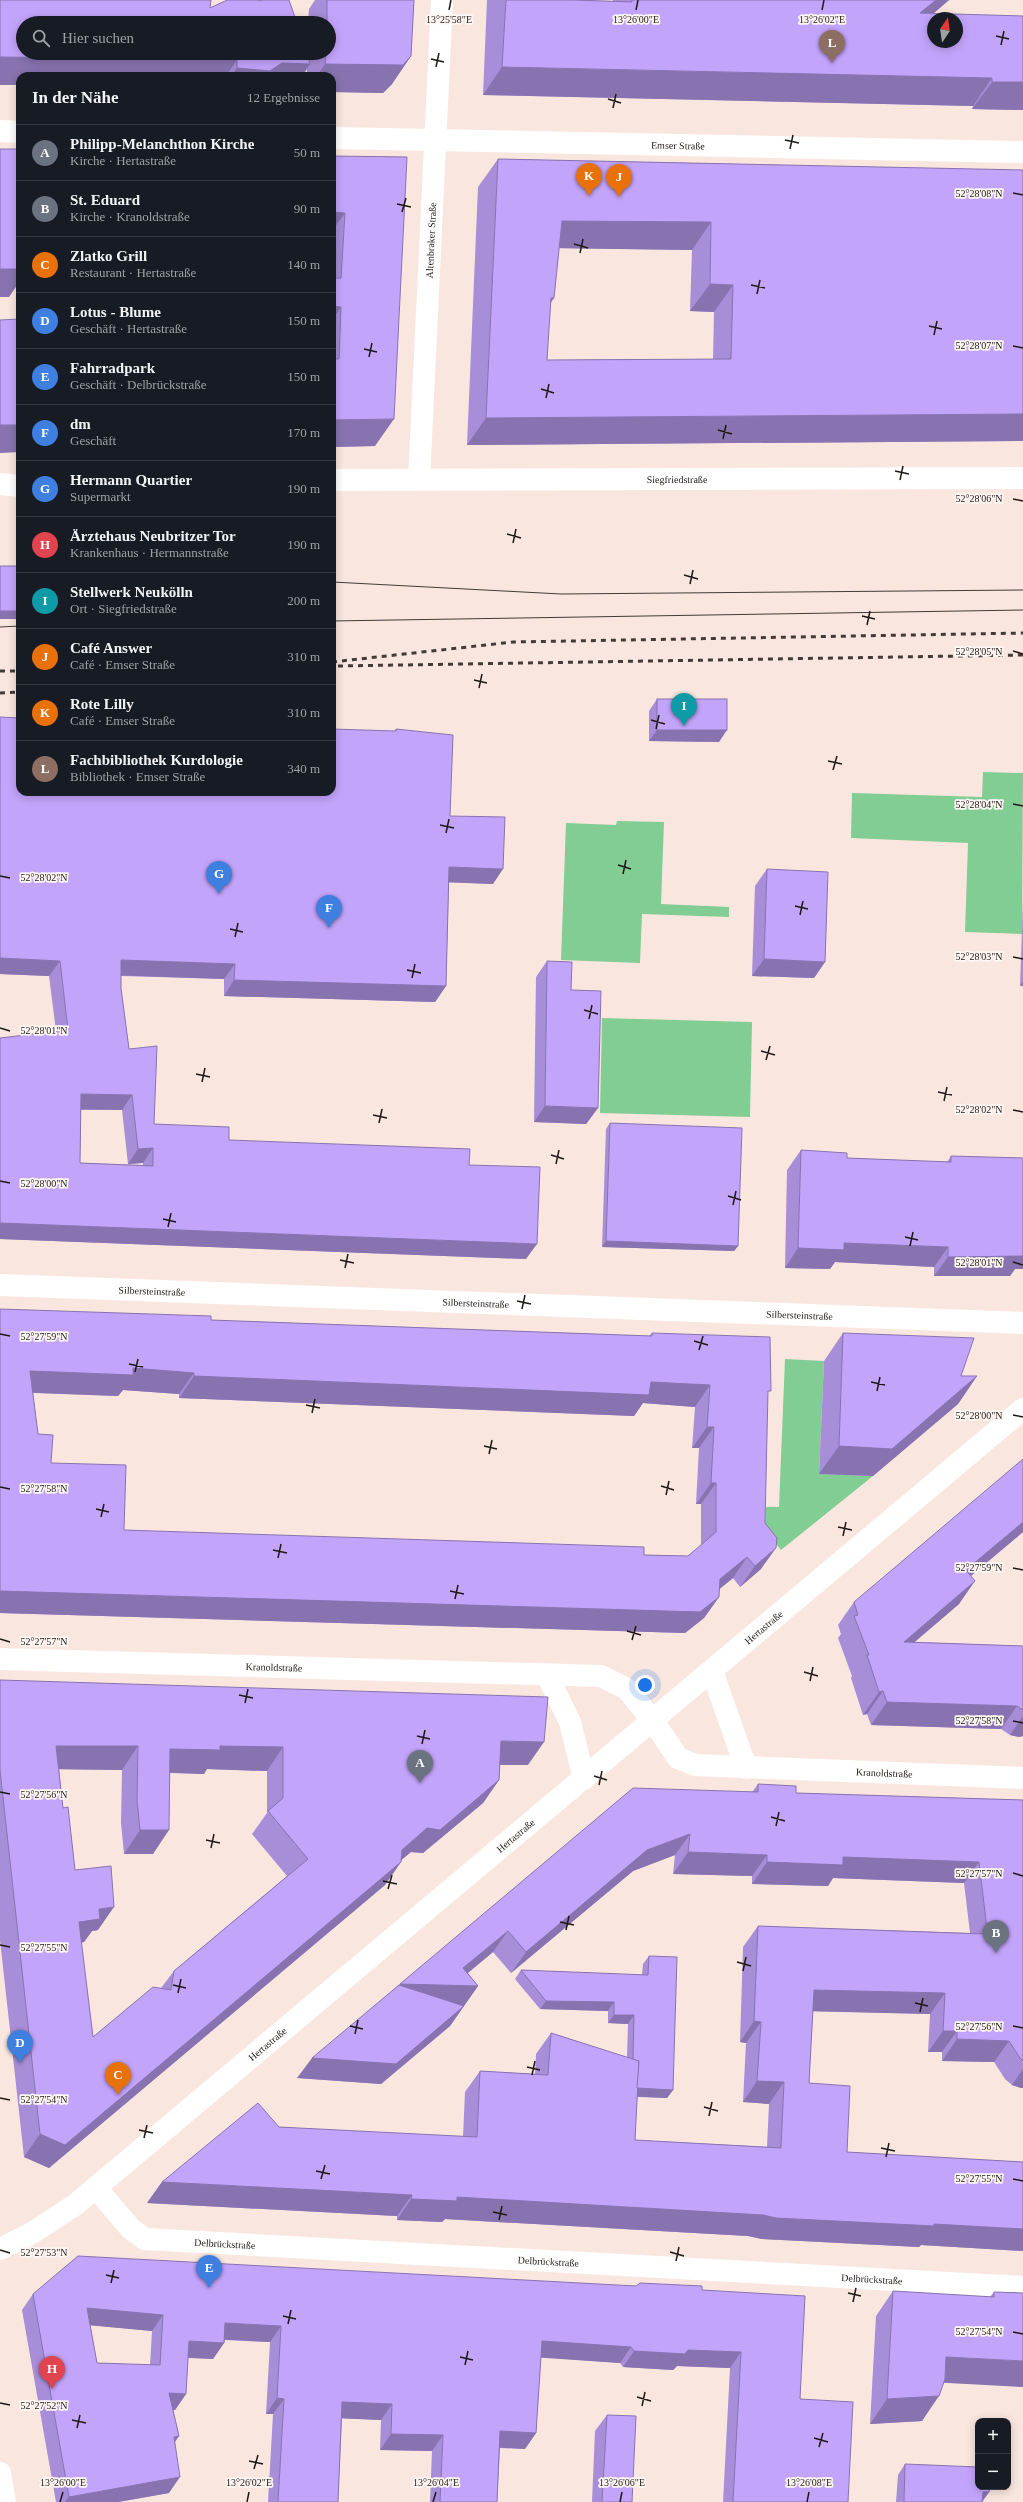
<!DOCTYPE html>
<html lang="de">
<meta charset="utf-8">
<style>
body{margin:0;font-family:"Times New Roman",serif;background:#20242c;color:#f1f3f6}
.controls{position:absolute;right:12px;bottom:12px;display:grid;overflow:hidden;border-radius:8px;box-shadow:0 2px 10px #0003}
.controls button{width:36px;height:36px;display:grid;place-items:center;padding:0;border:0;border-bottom:1px solid #363941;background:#171b24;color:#f1f3f6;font:20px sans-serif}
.compass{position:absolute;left:927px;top:12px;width:36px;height:36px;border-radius:50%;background:#171b24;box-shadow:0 2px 10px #0003;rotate:13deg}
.you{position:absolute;left:645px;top:1685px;width:14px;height:14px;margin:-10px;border:3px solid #fff;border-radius:50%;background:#1a73e8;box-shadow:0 0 0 6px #1a73e833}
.badge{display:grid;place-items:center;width:26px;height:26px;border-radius:50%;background:#0b8043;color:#fff;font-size:13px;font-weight:700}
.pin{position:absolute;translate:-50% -33px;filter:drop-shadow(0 1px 2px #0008)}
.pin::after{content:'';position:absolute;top:21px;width:14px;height:12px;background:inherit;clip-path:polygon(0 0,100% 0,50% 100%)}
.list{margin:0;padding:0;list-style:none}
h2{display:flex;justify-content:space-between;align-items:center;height:52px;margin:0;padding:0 16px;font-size:17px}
h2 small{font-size:13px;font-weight:400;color:#9ea1a6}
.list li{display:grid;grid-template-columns:26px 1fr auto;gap:12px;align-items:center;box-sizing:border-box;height:56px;padding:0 16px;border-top:1px solid #363941}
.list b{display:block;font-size:15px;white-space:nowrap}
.list p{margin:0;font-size:13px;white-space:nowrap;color:#9ea1a6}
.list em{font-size:13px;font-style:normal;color:#9ea1a6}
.icon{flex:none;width:22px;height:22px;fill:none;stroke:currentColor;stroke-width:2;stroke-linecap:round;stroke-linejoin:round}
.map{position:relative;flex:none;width:1023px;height:2502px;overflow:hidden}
.search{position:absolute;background:#171b24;box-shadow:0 2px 10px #0003;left:16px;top:16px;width:320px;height:44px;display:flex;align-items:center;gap:10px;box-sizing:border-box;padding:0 14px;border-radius:22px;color:#9ea1a6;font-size:15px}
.panel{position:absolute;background:#171b24;box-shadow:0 2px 10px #0003;left:16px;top:72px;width:320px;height:724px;border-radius:12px}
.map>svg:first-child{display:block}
.green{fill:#82cd93}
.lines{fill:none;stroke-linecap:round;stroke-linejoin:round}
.street{stroke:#fff;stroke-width:22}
.secondary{stroke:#fff;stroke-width:22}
.tram{stroke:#433b37;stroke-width:1}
.rail{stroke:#433b37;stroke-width:3;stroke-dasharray:5 5;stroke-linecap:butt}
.wall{fill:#a88dd8;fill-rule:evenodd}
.shaded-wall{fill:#8873b0}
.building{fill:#c3a4fb;stroke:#8873b0;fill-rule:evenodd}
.ticks{fill:none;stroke:#1f1916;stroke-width:1.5}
.labels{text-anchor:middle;stroke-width:3.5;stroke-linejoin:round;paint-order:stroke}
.street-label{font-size:10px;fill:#1f1916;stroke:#fef7f4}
.ticks-label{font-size:10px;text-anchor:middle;fill:#1f1916;stroke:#fef7f4;stroke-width:3.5;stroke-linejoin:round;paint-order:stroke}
</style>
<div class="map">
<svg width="1023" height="2502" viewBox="0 0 1023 2502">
<rect width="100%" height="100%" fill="#f9e7df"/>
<g class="green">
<polygon points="983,772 1023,773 1022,934 965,932 968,843 851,838 852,793 982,797"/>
<polygon points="617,821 664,822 661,904 729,907 729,917 642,914 640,963 561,960 566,823 616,825"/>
<polygon points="602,1018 752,1022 750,1117 600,1113"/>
<polygon points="785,1359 824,1361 819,1474 873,1476 781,1550 765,1530 766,1507 779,1507"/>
</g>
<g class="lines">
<g class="street">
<polyline points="0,131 20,132"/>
<path id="s1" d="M332,138L1023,152"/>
<path id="s2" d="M332,480L1023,478"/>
<path id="s3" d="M419,480L442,0"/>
<polyline points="0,484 20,486"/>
<path id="s4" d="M0,1659L601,1676L627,1689L653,1721L678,1758L695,1765L1023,1778"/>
<polyline points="712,1671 746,1768"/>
<polyline points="547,1675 570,1722 584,1779"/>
<path id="s5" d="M96,2188L131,2229L145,2239L1023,2287"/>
</g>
<g class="secondary">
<path id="s6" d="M0,1285L1023,1323"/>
<path id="s7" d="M0,2249L32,2233L75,2205L1023,1409"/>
<polyline points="0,2473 5,2502"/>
</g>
<g class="tram">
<polyline points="332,582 561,594 1023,590"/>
<polyline points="332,621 1023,610"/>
<polyline points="0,627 20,626"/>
</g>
<g class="rail">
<polyline points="332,662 513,642 1023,633"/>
<polyline points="338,666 1023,655"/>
<polyline points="0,671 20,671"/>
<polyline points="0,693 20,692"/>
</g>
</g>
<g class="wall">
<polygon points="0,0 210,8 259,1 307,54 307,53 329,53 329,23 308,23 309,9 315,0 414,0 411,56 392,84 383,93 332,92 332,76 307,76 307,69 302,76 20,76 20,85 0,85"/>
<polygon points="487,0 574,0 613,1 613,0 949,0 933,14 1023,16 1023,110 972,109 973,106 483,95"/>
<polygon points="332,156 407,157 375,446 332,447"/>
<path d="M498,159L1023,170V441L467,445L478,187ZM559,248L692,250L690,311L714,312L713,359L547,360L550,303L554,298Z"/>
<polygon points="657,699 719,742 649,741 649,711"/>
<path d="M0,717L20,792L395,731L396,729L493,884L449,882L446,986L435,1002L224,996V979L121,976V988L129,1049L154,1124L229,1140L469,1165L526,1259L0,1239V1038L56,1031L49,976L0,974ZM81,1110H122L128,1164L143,1163V1165L80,1163Z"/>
<polygon points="767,869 825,962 814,978 752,976 755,886"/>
<polygon points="1023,900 1023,986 1020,986"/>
<polygon points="547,961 571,990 598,1108 586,1124 534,1122 536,977"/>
<polygon points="610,1123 738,1246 734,1251 602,1247 606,1129"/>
<polygon points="801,1150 847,1158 947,1162 951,1156 1023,1158 1023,1269 1015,1269 1010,1276 934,1276 934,1267 835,1262 830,1269 785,1268 787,1170"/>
<path d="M0,1309L211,1320L649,1336L652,1333L768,1395L761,1569L740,1587L733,1578L719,1589V1597L704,1618L685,1633L0,1613ZM123,1390L179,1394V1398L634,1416L643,1403L695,1407L692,1448H699L696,1504H701V1545L688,1556L644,1555L124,1530L51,1463L38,1434L33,1393L118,1396Z"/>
<polygon points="843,1333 961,1376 977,1376 958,1404 873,1476 819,1474 824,1361"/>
<polygon points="1023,1532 971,1576 959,1604 914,1642 1023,1646 1023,1736 1019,1737 1010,1735 1001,1729 871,1725 867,1714 863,1715 851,1678 852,1676 838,1638 841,1634 838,1625 854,1602"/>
<path d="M0,1680L528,1765H500L499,1780L483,1803L423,1853L411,1852L401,1860V1862L385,1885L49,2168L24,2157L0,1940ZM59,1769L122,1770L121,1823L124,1854H153L170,1773L204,1774L207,1769L267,1771V1813L252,1834L287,1876L174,1971L161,1988L93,2037L81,1943L84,1942L92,1931L98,1930L75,1870L63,1808Z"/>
<polygon points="758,1784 796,1793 1023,1800 1023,2088 1021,2088 1012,2085 1005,2079 994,2062 942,2061 942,2052 928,2052 930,2014 813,2011 809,2083 847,2152 1023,2162 1023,2251 921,2245 919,2247 762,2239 748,2236 445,2219 442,2222 397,2220 397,2216 147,2203 162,2182 279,2127 463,2137 465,2092 480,2071 535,2074 536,2054 551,2033 627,2058 628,2024 608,2023 608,2011 540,2009 515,1979 521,1970 642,1975 643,1964 649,1956 673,2090 667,2098 637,2097 635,2140 767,2147 769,2104 743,2102 746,2043 740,2042 743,1947 758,1926 970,1933 964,1883 833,1878 828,1886 752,1884 752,1876 673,1874 675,1855 633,1871 511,1973 493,1952 468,1973 478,1986 450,2026 381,2084 297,2078 399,1985 753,1791"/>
<path d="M702,2290L800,2399L848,2502H723L730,2368L677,2366L673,2370L623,2367L620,2363L541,2357L536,2433L525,2449L500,2448L497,2502H430L432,2451L380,2450L381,2420L342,2418L338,2502H268L273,2414H266L270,2342L225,2340L224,2343L213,2359L188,2358L186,2394L175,2410H173L179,2436L175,2442L169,2493L118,2502H56L22,2310L33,2294ZM90,2325L152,2331L150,2365L97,2363Z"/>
<polygon points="893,2291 990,2297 994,2292 1023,2293 944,2383 922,2421 870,2424 876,2316"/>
<polygon points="607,2415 632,2502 592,2502 595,2431"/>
<polygon points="905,2464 989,2492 982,2502 896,2502 898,2475"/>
</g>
<g class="shaded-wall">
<polygon points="936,0 949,0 901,41 920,13"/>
<polygon points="411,56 392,84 383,93 332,92 332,76 317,76 325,64"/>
<polygon points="0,57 237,60 226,76 20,76 20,85 0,85"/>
<polygon points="282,63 310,64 302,76 231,76 237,68"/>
<polygon points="502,67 992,78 973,106 483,95"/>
<polygon points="992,82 1023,82 1023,110 972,109"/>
<polygon points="332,212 345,213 332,231"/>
<polygon points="562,221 711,222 692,250 543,248"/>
<polygon points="0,269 20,269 20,281 9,297 0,297"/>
<polygon points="710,284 733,285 714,312 690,311"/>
<polygon points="551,298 554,298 535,326"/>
<polygon points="332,306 341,307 332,320"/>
<polygon points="1023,414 1023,441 467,445 486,418"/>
<polygon points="394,419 375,446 332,447 332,420"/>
<polygon points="0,425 20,425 20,452 0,453"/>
<rect x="0" y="611" width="20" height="8"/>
<polygon points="657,730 727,730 719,742 649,741"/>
<polygon points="449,867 503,869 493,884 438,882"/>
<polygon points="0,958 60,961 49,976 0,974"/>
<polygon points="764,959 825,962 814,978 752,976"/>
<polygon points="121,960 235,964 224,979 110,975"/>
<polygon points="234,980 446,986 435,1002 224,996"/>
<polygon points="1023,982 1023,986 1020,986"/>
<polygon points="81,1094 132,1095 122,1110 71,1109"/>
<polygon points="545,1106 598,1108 586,1124 534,1122"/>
<polygon points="153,1148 143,1163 128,1164 138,1149"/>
<polygon points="0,1223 537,1244 526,1259 0,1239"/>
<polygon points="606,1241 738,1246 734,1251 602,1247"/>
<polygon points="844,1243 948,1247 934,1267 835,1262 830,1269 785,1268 798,1248"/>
<polygon points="1023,1251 1023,1269 1015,1269 1010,1276 934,1276 948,1257"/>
<polygon points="133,1368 194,1373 179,1394 123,1390 118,1396 15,1392 30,1371"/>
<polygon points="194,1376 651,1382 710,1385 695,1407 643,1403 634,1416 179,1398"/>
<polygon points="977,1376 958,1404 873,1476 819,1474 839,1446"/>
<polygon points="707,1427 714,1427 699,1448 692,1448"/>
<polygon points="711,1483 716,1483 701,1504 696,1504"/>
<polygon points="1023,1522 1023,1532 950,1593 966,1570"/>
<polygon points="776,1548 761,1569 740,1587 755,1566"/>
<polygon points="747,1557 733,1578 705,1601 720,1579"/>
<polygon points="975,1581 959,1604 888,1665 904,1642"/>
<polygon points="0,1591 719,1597 704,1618 685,1633 0,1613"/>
<polygon points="883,1691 867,1714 863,1715 879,1692"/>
<polygon points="887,1702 1017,1706 1001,1729 871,1725"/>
<polygon points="1023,1716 1023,1736 1019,1737 1010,1735"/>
<polygon points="501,1741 544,1742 528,1765 485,1765"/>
<polygon points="56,1746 138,1746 122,1770 40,1769"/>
<polygon points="220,1746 283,1747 267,1771 207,1769 204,1774 154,1772 170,1749"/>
<polygon points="499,1780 483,1803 423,1853 411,1852 386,1873 402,1850 427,1828"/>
<polygon points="140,1830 169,1830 153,1854 124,1854"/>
<polygon points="690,1834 675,1855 633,1871 511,1973 526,1952 647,1850"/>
<polygon points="688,1852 767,1855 752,1876 673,1874"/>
<polygon points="843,1857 979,1862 964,1883 833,1878 828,1886 752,1884 767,1862"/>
<polygon points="401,1862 385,1885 49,2168 24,2157 40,2134"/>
<polygon points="114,1907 98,1930 92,1931 84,1942 62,1945 79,1922 99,1909"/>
<polygon points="508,1931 493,1952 453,1985 478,1986 450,2026 381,2084 297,2078 312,2058 385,2005 400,1984 463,1968"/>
<polygon points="814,1990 945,1993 930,2014 800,2011"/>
<polygon points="546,2001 614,2002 608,2011 540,2009"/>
<polygon points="614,2015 634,2015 628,2024 608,2023"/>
<polygon points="754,2021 761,2022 746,2043 740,2042"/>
<polygon points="943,2031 957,2031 942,2052 928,2052"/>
<polygon points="957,2039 1009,2041 994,2062 942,2061"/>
<polygon points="1023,2069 1023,2088 1021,2088 1012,2085"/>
<polygon points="757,2081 784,2082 769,2104 743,2102"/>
<polygon points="632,2088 673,2090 667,2098 626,2096"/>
<polygon points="162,2182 412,2195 397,2216 147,2203"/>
<polygon points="457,2197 1023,2229 1023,2251 921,2245 919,2247 762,2239 748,2236 445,2219 442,2222 397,2220 411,2199"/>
<polygon points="87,2308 163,2315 152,2331 76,2324"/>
<polygon points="225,2323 281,2326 270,2342 214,2339"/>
<polygon points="189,2341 224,2343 213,2359 178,2357"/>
<polygon points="542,2341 631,2347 620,2363 531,2357"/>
<polygon points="688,2350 741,2352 730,2368 677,2366 673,2370 623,2367 634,2351"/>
<polygon points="946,2357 1023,2361 1023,2387 929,2382"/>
<polygon points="169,2393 186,2394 175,2410 158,2409"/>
<polygon points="939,2396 922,2421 870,2424 887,2399"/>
<polygon points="277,2398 284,2399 273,2414 266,2414"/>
<polygon points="342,2402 392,2404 381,2420 331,2418"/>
<polygon points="500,2431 536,2433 525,2449 489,2447"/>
<polygon points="391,2434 443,2435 432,2451 380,2450"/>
<polygon points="179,2436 167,2452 174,2437"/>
<polygon points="180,2477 169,2493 118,2502 65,2502 69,2497"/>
<polygon points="983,2492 989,2492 982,2502 975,2502"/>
</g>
<g class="building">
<polygon points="0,0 211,0 210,8 227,0 259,0 259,1 263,0 289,0 297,23 23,23 23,53 307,53 310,64 282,63 270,71 237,68 237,60 0,57"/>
<polygon points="327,0 414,0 411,56 403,65 325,64 326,53 329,53 329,23 327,23"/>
<path d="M506,0H574L632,2V0H936L920,13L1023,16V82H992V78L502,67ZM933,18H957V42H933Z"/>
<rect x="0" y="149" width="20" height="120"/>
<polygon points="332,156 407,157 394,419 332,420 332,359 339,359 341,307 332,306 332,278 341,278 345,213 332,212"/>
<path d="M498,159L1023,170V414L486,418ZM562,221L711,222L710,284L733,285L731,359L547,360L551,298H554Z"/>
<polygon points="20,319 20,425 0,425 0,320"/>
<rect x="0" y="566" width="20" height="45"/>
<rect x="657" y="699" width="70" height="31"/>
<path d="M0,717L20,718V792H332V729L396,731V729L453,735L450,816L505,817L503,869L449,867L446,986L234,980L235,964L121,960V988L129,1049L157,1046L154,1124L229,1127V1140L470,1149L469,1165L540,1167L537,1244L0,1223V1038L68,1030L60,961L0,958ZM81,1094L132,1095L138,1149L153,1148V1166L80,1163Z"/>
<polygon points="767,869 828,872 825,962 764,959"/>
<polygon points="547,961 572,962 571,990 601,991 598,1108 545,1106"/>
<polygon points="610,1123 742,1128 738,1246 606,1241"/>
<polygon points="801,1150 847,1153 847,1158 951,1162 951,1156 1023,1158 1023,1256 948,1257 948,1247 844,1243 844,1250 798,1248"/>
<path d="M0,1309L211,1316V1320L539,1332L652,1336V1333L770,1337L771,1391H768L765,1523L777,1538L776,1548L755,1566L747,1557L720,1579L719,1597L700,1612L0,1591ZM133,1368L194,1373V1376L649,1395L651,1382L710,1385L707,1427H714L711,1483H716V1532L688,1556L644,1555V1547L124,1530L126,1465L51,1463L53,1435L38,1434L30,1371L133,1375Z"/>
<polygon points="843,1333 974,1338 961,1376 977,1376 892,1449 839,1446"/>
<polygon points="1023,1459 1023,1522 966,1570 975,1581 904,1642 1023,1646 1023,1710 1017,1706 887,1702 883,1691 879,1692 867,1655 869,1655 854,1616 858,1615 854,1602"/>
<path d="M0,1680L548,1697L544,1742L501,1741L499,1780L440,1830L427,1828L402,1850L401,1862L65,2145L40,2134L0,1770ZM56,1746H138L137,1800L140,1830H169L170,1749L220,1750V1746L283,1747V1798L268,1811L308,1859L174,1971L171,1990L153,1987L93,2037L79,1922L100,1919L99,1909L114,1907L111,1866L75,1870L68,1807L63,1808Z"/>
<polygon points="758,1784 796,1786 796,1793 1023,1800 1023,2061 1020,2058 1009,2041 957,2039 957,2031 943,2031 945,1993 814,1990 809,2083 850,2086 847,2152 1023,2162 1023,2229 934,2224 934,2226 776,2218 763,2215 457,2197 457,2201 411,2199 412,2195 162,2182 258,2103 279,2127 477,2137 480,2071 548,2075 551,2033 639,2061 635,2140 781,2148 784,2082 757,2081 761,2022 754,2021 758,1926 984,1934 984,1929 987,1929 979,1862 843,1857 843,1865 767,1862 767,1855 688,1852 690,1834 647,1850 526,1952 508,1931 463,1968 478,1986 400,1984 633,1788 758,1792"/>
<polygon points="649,1956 677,1957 673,2090 637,2088 639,2061 633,2059 634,2015 614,2015 614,2002 546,2001 521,1970 648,1975"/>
<polygon points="399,1985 464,2006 396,2064 312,2058"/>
<path d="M78,2256L636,2286L640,2283L702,2286V2290L805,2296L800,2399L853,2402L848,2502H733L741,2352L688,2350L685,2354L634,2351L631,2347L542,2341L536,2433L500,2431L497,2502H440L443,2435L391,2434L392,2404L342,2402L338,2502H278L284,2399L277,2398L281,2326L225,2323L224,2343L189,2341L186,2394L169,2393L179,2436L174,2437L180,2477L69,2497L33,2294ZM87,2308L163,2315L160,2365L97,2363Z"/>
<polygon points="893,2291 994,2297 994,2292 1023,2293 1023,2361 946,2357 945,2379 939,2396 887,2399"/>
<polygon points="607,2415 636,2416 632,2502 602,2502"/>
<polygon points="905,2464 978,2467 978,2487 990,2487 989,2492 983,2492 982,2502 904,2502"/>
</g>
<path class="ticks" d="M449,10L451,0M636,10L638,0M822,10L824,0M996,36L1009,39M1001,45L1004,31M431,59L444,62M436,67L439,53M608,99L621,103M613,108L616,94M785,140L799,143M790,149L793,135M1013,193L1023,195M397,204L411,207M402,212L406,198M574,244L588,248M580,253L583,239M751,285L765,288M757,294L760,280M929,326L942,329M934,335L937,321M1013,346L1023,348M364,349L377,352M369,357L372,343M541,389L554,393M546,398L549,384M718,430L732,434M723,439L726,425M895,471L909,474M900,480L903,466M1013,499L1023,501M507,534L521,538M513,543L516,529M684,575L698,579M690,584L693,570M862,616L875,619M867,625L870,611M1013,651L1023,654M474,680L487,683M479,688L482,674M651,720L665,724M656,729L659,715M828,761L842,764M833,770L837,756M1013,804L1023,806M440,825L454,828M446,833L449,819M618,865L631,869M623,874L626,860M0,876L10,878M795,906L808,909M800,915L803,901M230,929L243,932M235,937L238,923M1013,957L1023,959M407,970L421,973M412,978L415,964M584,1010L598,1014M589,1019L592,1005M0,1028L10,1031M761,1051L775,1055M766,1060L770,1046M196,1074L210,1077M202,1082L205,1068M938,1092L952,1095M944,1101L947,1087M1013,1110L1023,1112M373,1115L387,1118M379,1123L382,1109M551,1155L564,1159M556,1164L559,1150M0,1181L10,1183M728,1196L741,1200M733,1205L736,1191M163,1219L176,1222M168,1227L171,1213M905,1237L918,1240M910,1246L913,1232M340,1260L354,1263M1013,1262L1023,1265M345,1268L348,1254M517,1301L531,1304M522,1309L525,1295M0,1334L10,1336M694,1341L708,1345M699,1350L703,1336M129,1364L143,1367M135,1372L138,1359M871,1382L885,1385M877,1391L880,1377M306,1405L320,1408M312,1413L315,1399M1013,1415L1023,1417M484,1446L497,1449M489,1454L492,1440M661,1486L674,1490M0,1487L10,1489M666,1495L669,1481M96,1509L109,1512M101,1517L104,1504M838,1527L852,1530M843,1536L846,1522M273,1550L287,1553M278,1558L281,1544M1013,1568L1023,1570M450,1591L464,1594M455,1599L458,1585M627,1631L641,1635M0,1639L10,1642M632,1640L636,1626M804,1672L818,1676M810,1681L813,1667M239,1695L253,1698M245,1703L248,1689M1013,1721L1023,1723M417,1736L430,1739M422,1744L425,1730M594,1776L607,1780M599,1785L602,1771M0,1792L10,1794M771,1817L785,1821M776,1826L779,1812M206,1840L220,1843M211,1848L214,1834M1013,1873L1023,1876M383,1881L397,1884M388,1889L392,1875M560,1922L574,1925M566,1930L569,1916M0,1945L10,1947M737,1962L751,1966M743,1971L746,1957M173,1985L186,1988M178,1993L181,1979M915,2003L928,2006M920,2012L923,1998M350,2026L363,2029M1013,2026L1023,2028M355,2034L358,2020M527,2067L540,2070M532,2075L535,2061M0,2098L10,2100M704,2107L718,2111M709,2116L712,2102M139,2130L153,2133M144,2138L147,2125M881,2148L895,2151M886,2157L889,2143M316,2171L330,2174M321,2179L325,2165M1013,2179L1023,2181M493,2212L507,2215M499,2220L502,2206M0,2250L10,2253M670,2252L684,2256M676,2261L679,2247M106,2275L119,2278M111,2283L114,2270M848,2293L861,2296M853,2302L856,2288M283,2316L296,2319M288,2324L291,2310M1013,2332L1023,2334M460,2357L473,2360M465,2365L468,2351M637,2397L651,2401M0,2403L10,2405M642,2406L645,2392M72,2420L86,2423M77,2428L80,2415M814,2438L828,2442M819,2447L823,2433M249,2461L263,2464M254,2469L258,2455M60,2502L63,2492M247,2502L249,2492M433,2502L436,2492M620,2502L622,2492M807,2502L809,2492"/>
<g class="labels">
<g class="street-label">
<text dy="4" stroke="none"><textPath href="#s1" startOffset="346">Emser Straße</textPath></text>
<text dy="4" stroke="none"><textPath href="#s3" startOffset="240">Altenbraker Straße</textPath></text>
<text dy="4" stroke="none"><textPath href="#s2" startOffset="345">Siegfriedstraße</textPath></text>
<text dy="4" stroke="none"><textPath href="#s6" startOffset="152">Silbersteinstraße</textPath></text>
<text dy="4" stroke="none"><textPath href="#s6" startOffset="476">Silbersteinstraße</textPath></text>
<text dy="4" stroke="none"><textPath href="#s6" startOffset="800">Silbersteinstraße</textPath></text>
<text dy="4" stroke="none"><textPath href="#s7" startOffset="986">Hertastraße</textPath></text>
<text dy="4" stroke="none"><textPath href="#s4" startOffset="274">Kranoldstraße</textPath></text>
<text dy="4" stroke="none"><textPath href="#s4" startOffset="924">Kranoldstraße</textPath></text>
<text dy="4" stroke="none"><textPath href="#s7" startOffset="662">Hertastraße</textPath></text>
<text dy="4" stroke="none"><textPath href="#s7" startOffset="338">Hertastraße</textPath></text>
<text dy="4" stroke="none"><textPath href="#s5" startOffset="151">Delbrückstraße</textPath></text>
<text dy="4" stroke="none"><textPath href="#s5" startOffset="475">Delbrückstraße</textPath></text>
<text dy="4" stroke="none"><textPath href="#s5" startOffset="799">Delbrückstraße</textPath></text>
</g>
</g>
<g class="ticks-label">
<text x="449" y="23">13°25'58"E</text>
<text x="636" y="23">13°26'00"E</text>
<text x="822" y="23">13°26'02"E</text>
<text x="979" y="197">52°28'08"N</text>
<text x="979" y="349">52°28'07"N</text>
<text x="979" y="502">52°28'06"N</text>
<text x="979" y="655">52°28'05"N</text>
<text x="979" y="808">52°28'04"N</text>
<text x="44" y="881">52°28'02"N</text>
<text x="979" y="960">52°28'03"N</text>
<text x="44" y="1034">52°28'01"N</text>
<text x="979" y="1113">52°28'02"N</text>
<text x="44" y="1187">52°28'00"N</text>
<text x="979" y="1266">52°28'01"N</text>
<text x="44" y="1340">52°27'59"N</text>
<text x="979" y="1419">52°28'00"N</text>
<text x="44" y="1492">52°27'58"N</text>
<text x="979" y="1571">52°27'59"N</text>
<text x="44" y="1645">52°27'57"N</text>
<text x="979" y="1724">52°27'58"N</text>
<text x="44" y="1798">52°27'56"N</text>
<text x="979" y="1877">52°27'57"N</text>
<text x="44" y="1951">52°27'55"N</text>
<text x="979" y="2030">52°27'56"N</text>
<text x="44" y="2103">52°27'54"N</text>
<text x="979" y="2182">52°27'55"N</text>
<text x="44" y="2256">52°27'53"N</text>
<text x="979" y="2335">52°27'54"N</text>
<text x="44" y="2409">52°27'52"N</text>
<text x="63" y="2486">13°26'00"E</text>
<text x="249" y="2486">13°26'02"E</text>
<text x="436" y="2486">13°26'04"E</text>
<text x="622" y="2486">13°26'06"E</text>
<text x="809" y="2486">13°26'08"E</text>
</g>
</svg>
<div class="controls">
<button>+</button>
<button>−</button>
</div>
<svg class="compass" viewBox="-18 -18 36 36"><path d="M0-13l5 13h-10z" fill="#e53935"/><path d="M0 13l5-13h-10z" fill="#9ea1a6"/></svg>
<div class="you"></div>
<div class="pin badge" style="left:420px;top:1783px;background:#6b7280">A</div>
<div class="pin badge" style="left:996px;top:1953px;background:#6b7280">B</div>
<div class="pin badge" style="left:118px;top:2095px;background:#e8710a">C</div>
<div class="pin badge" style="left:20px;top:2063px;background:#3f7fe0">D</div>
<div class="pin badge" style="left:209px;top:2288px;background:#3f7fe0">E</div>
<div class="pin badge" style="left:329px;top:928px;background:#3f7fe0">F</div>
<div class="pin badge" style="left:219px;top:894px;background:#3f7fe0">G</div>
<div class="pin badge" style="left:52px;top:2389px;background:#e0444e">H</div>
<div class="pin badge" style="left:684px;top:726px;background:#0f9aa8">I</div>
<div class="pin badge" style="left:619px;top:197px;background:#e8710a">J</div>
<div class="pin badge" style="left:589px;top:196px;background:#e8710a">K</div>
<div class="pin badge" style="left:832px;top:63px;background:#8d6e63">L</div>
<div class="search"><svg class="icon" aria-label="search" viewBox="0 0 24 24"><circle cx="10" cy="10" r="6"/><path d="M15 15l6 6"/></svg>Hier suchen</div>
<section class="panel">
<h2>In der Nähe<small>12 Ergebnisse</small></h2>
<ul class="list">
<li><span class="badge" style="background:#6b7280">A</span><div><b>Philipp-Melanchthon Kirche</b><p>Kirche · Hertastraße</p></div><em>50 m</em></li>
<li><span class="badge" style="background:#6b7280">B</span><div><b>St. Eduard</b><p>Kirche · Kranoldstraße</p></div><em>90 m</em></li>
<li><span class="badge" style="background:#e8710a">C</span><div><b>Zlatko Grill</b><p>Restaurant · Hertastraße</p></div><em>140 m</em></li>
<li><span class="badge" style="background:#3f7fe0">D</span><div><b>Lotus - Blume</b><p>Geschäft · Hertastraße</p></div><em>150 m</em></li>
<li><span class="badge" style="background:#3f7fe0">E</span><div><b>Fahrradpark</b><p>Geschäft · Delbrückstraße</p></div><em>150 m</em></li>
<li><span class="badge" style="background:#3f7fe0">F</span><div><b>dm</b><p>Geschäft</p></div><em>170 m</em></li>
<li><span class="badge" style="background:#3f7fe0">G</span><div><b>Hermann Quartier</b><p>Supermarkt</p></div><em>190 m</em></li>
<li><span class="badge" style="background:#e0444e">H</span><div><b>Ärztehaus Neubritzer Tor</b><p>Krankenhaus · Hermannstraße</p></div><em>190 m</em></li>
<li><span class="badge" style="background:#0f9aa8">I</span><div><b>Stellwerk Neukölln</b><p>Ort · Siegfriedstraße</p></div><em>200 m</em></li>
<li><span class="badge" style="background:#e8710a">J</span><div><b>Café Answer</b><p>Café · Emser Straße</p></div><em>310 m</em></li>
<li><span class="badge" style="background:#e8710a">K</span><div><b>Rote Lilly</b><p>Café · Emser Straße</p></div><em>310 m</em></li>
<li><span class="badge" style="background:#8d6e63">L</span><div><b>Fachbibliothek Kurdologie</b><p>Bibliothek · Emser Straße</p></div><em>340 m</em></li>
</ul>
</section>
</div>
